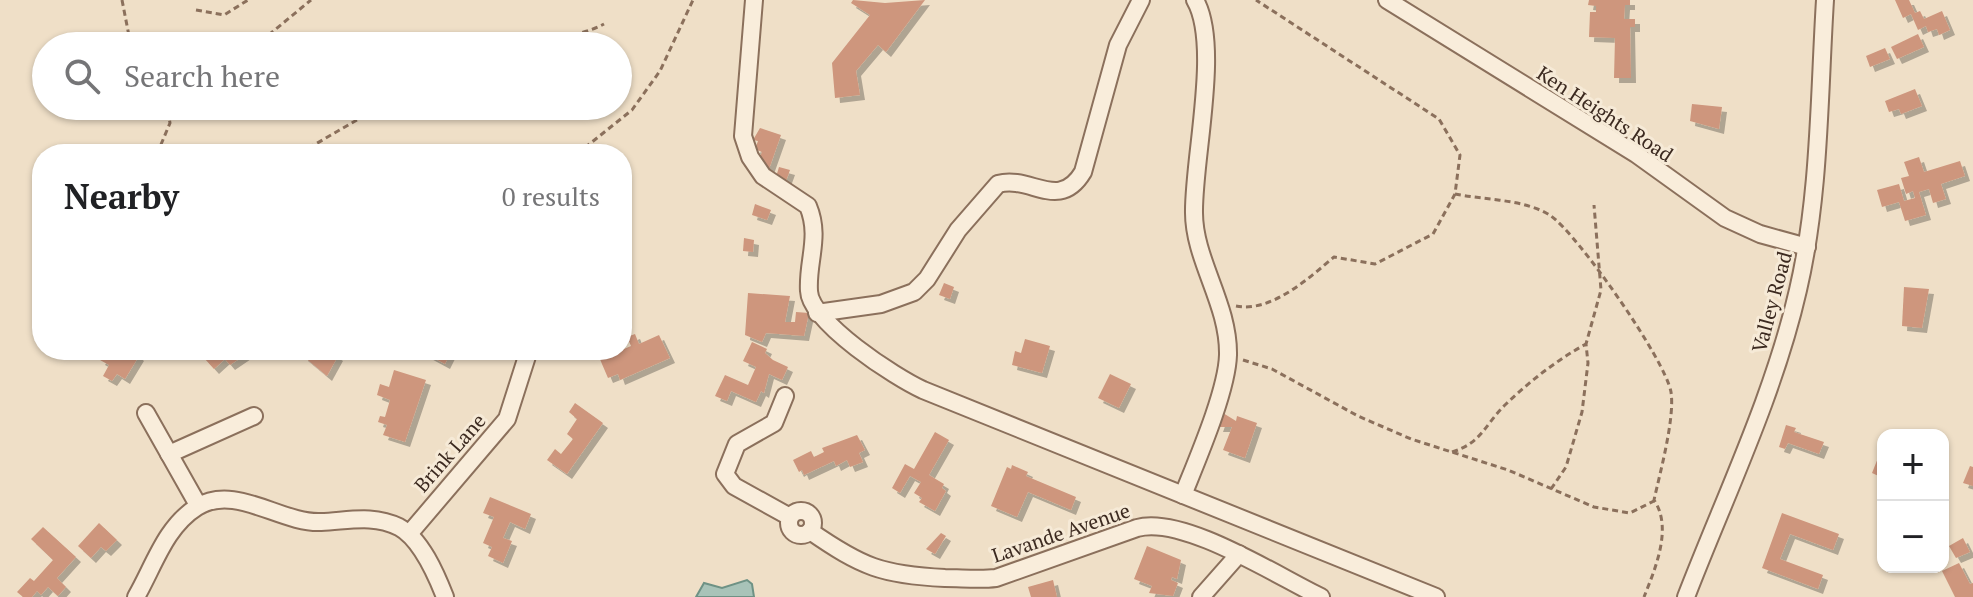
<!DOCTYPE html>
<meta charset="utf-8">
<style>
body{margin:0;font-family:"PT Serif",serif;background:#f6f6f6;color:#202124}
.controls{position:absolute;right:24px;bottom:24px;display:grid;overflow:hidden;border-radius:16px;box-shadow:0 2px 6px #0004}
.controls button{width:72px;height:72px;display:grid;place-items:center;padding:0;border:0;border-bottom:2px solid #e0e0e0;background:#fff;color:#202124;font:40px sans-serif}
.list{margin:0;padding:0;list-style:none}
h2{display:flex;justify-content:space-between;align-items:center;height:104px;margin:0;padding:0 32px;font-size:34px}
h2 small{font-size:26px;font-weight:400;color:#757577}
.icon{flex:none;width:44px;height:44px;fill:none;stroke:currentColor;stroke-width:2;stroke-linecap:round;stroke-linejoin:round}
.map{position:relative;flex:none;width:1973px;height:597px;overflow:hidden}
.search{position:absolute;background:#fff;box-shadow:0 2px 6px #0004;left:32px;top:32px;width:600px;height:88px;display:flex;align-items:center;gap:20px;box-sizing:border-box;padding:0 28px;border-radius:44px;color:#757577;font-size:30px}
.panel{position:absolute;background:#fff;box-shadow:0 2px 6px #0004;left:32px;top:144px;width:600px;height:216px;border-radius:32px}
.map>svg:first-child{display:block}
.water{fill:#a8c3b8;stroke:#6e9285;stroke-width:2}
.building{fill:#ce967d;filter:url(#shadow)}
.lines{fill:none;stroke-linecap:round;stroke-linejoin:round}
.minor-casing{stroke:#8b705c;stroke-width:20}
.path{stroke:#8b705c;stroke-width:3;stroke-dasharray:6 4;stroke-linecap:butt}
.minor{stroke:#f9eddb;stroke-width:16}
.labels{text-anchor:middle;stroke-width:6;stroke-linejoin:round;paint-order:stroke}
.street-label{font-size:20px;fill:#3c2a20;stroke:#f6ead7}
</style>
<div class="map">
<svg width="1973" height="597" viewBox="0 0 1973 597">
<defs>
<filter id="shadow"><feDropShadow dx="5" dy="5" stdDeviation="0" flood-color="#0004"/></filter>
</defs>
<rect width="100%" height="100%" fill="#efdfc7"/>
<polygon class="water" points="747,580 752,584 754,597 696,597 704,583 722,588"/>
<g class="building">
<polygon points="853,0 885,3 925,0 886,52 878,45 856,71 860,95 835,98 832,63 870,15 851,3"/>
<polygon points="1589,0 1630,0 1630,5 1625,5 1624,19 1635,19 1635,27 1630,27 1631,78 1614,78 1615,38 1589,37 1590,12 1596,12 1596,6 1588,5"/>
<polygon points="1895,0 1909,0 1915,13 1920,11 1924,19 1942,11 1950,30 1939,35 1937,29 1928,32 1926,26 1918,30 1911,14 1903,18"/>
<polygon points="1918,34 1924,47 1897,59 1891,47"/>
<polygon points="1885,48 1890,59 1870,67 1866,56"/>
<polygon points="1915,89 1922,106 1901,114 1899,109 1889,112 1885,101"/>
<polygon points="1692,104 1722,107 1719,129 1690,121"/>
<polygon points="760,128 781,135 769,169 757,165 762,152 755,149 758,141 753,140"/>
<polygon points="1919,157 1924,172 1960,161 1965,176 1941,184 1946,199 1933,203 1929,189 1919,192 1926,215 1905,221 1899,202 1882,207 1877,190 1899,184 1904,201 1915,198 1913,191 1906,194 1901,178 1909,176 1904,162"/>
<polygon points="779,167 790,170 786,181 776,177"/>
<polygon points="755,204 771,210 767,220 752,215"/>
<polygon points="744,238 754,240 753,252 743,251"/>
<polygon points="944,283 954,287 950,299 939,295"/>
<polygon points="1904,287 1929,289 1922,328 1902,326"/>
<polygon points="748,293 790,296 785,322 795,322 796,312 809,313 804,336 766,333 762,342 745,335"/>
<polygon points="635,334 639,344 659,335 670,358 620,380 618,374 608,378 596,350 622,350 622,344 624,349 631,346 627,337"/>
<polygon points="1025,339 1050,346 1042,373 1012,365 1015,351 1021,353"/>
<polygon points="752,342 767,349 765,353 773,360 788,367 782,380 769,374 764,393 761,391 756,402 731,391 727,401 715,396 725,375 748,385 756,367 743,361"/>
<polygon points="106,350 132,350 139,356 125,379 117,374 112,381 103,376 109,365 100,360"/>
<polygon points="213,350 252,350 230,365 225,359 214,369 204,358"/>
<polygon points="307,350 329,350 338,356 327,376 303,356"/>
<polygon points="419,350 452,350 445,364"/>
<polygon points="394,370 426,380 405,442 383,435 387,425 378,422 380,416 385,417 390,400 377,395 380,384 389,387"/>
<polygon points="1110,374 1131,384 1119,408 1098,398"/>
<polygon points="575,403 603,423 567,474 547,460 555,449 561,454 573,439 567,434 577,419 569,412"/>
<polygon points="1223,413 1236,421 1237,416 1257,423 1245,458 1223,450 1232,427 1218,427"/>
<polygon points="1786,425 1796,428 1794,432 1824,442 1819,454 1788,443 1785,449 1779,447"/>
<polygon points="935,432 949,440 929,475 944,484 942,488 946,491 935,511 919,502 922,498 914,493 921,482 910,476 900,493 892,488 905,464 914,469"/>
<polygon points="857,435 865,450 859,453 863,462 850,467 847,460 836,466 834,461 804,475 802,470 799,472 793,460 811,451 814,457 824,452 822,448"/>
<polygon points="1880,453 1883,454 1883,478 1872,473"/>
<polygon points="1012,465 1028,472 1026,476 1076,497 1071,510 1028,492 1017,517 991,506 1007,467 1011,469"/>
<polygon points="1970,466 1973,467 1973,486 1963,483"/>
<polygon points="490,497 531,514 525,529 510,522 503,538 512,541 503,563 488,556 492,547 483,543 494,517 483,513"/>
<polygon points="1782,513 1839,534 1833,550 1790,534 1780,559 1823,575 1818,589 1762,568"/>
<polygon points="99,523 117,540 106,551 101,547 91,558 78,546"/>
<polygon points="43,527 76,557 57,578 66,587 58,596 48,587 41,595 37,591 32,597 23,597 17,592 30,578 34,581 53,560 31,539"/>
<polygon points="941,533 946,536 935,554 926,549"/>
<polygon points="1963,538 1970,552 1956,558 1949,546"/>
<polygon points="1147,546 1181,560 1177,579 1172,577 1171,580 1178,583 1173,596 1149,593 1152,586 1134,579"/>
<polygon points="1959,563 1970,584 1973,583 1973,597 1955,597 1942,571"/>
<polygon points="1053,580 1057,597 1031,597 1028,587"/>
</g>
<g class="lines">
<defs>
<g id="minor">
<path d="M754,0L743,136L750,157L763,176L808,206C821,237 807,261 809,291C810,322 896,378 923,390L1436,597"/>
<polyline points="1387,0 1636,154 1725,218 1760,234 1807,247"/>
<path d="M817,313L881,304L914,292L927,279L958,230L998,184C1031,175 1059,212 1083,172L1118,45L1141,0"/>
<polyline points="785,396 774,423 737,444 725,474 734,486 790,517"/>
<polyline points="146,413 198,505"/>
<polyline points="169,454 254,416"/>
<path d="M1183,495C1197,460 1227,391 1228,355C1229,304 1194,260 1194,213C1193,159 1221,45 1195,0"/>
<circle cx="801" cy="523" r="12"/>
<path d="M810,531C862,567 882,575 945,578C962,578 979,580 996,578L1137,528C1183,515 1277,576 1321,597"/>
<polyline points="409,534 507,419 529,350"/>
<path d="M136,597C154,566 165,527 197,507C235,483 281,524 321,522C348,521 373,514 399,527C421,539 436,574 445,597"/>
<polyline points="1201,597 1239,554"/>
<path d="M1686,597C1725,496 1774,395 1798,290C1820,196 1819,96 1825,0"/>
</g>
</defs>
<use href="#minor" class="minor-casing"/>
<g class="path">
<polyline points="122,0 131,46"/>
<polyline points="196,10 224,15 248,0"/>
<polyline points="241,46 265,38 311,0"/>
<path d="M545,46C563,34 584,35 604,24"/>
<polyline points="157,154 170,123 167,106"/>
<polyline points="259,154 307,149 381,106"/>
<polyline points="577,154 632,110 660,71 693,0"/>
<path d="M1455,194C1484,200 1526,199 1551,216C1578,235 1665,359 1671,392C1675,418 1660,473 1654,500C1673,528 1655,569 1644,597"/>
<path d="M1236,306C1271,313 1309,278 1334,257L1375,264L1433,234L1455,194L1460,155L1439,119L1256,0"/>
<polyline points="1243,360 1272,369 1358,416 1411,439 1508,470 1594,507 1630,513 1654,501"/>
<path d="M1452,452C1482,443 1485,424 1506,404C1530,381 1557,360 1586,344"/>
<polyline points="1551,489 1566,467 1582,412 1588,363 1586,344 1601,290 1594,205"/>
</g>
<use href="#minor" class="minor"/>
</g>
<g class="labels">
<g class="street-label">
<text transform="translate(1605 114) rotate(33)" y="7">Ken Heights Road</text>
<text transform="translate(1772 302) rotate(-75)" y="7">Valley Road</text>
<text transform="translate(450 453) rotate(-49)" y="7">Brink Lane</text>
<text transform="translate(1061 533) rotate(-19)" y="7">Lavande Avenue</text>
</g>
</g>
</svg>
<div class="controls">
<button>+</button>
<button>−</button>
</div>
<div class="search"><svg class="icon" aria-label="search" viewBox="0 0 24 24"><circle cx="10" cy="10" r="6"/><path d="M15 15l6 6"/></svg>Search here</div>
<section class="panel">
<h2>Nearby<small>0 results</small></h2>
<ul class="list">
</ul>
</section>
</div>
